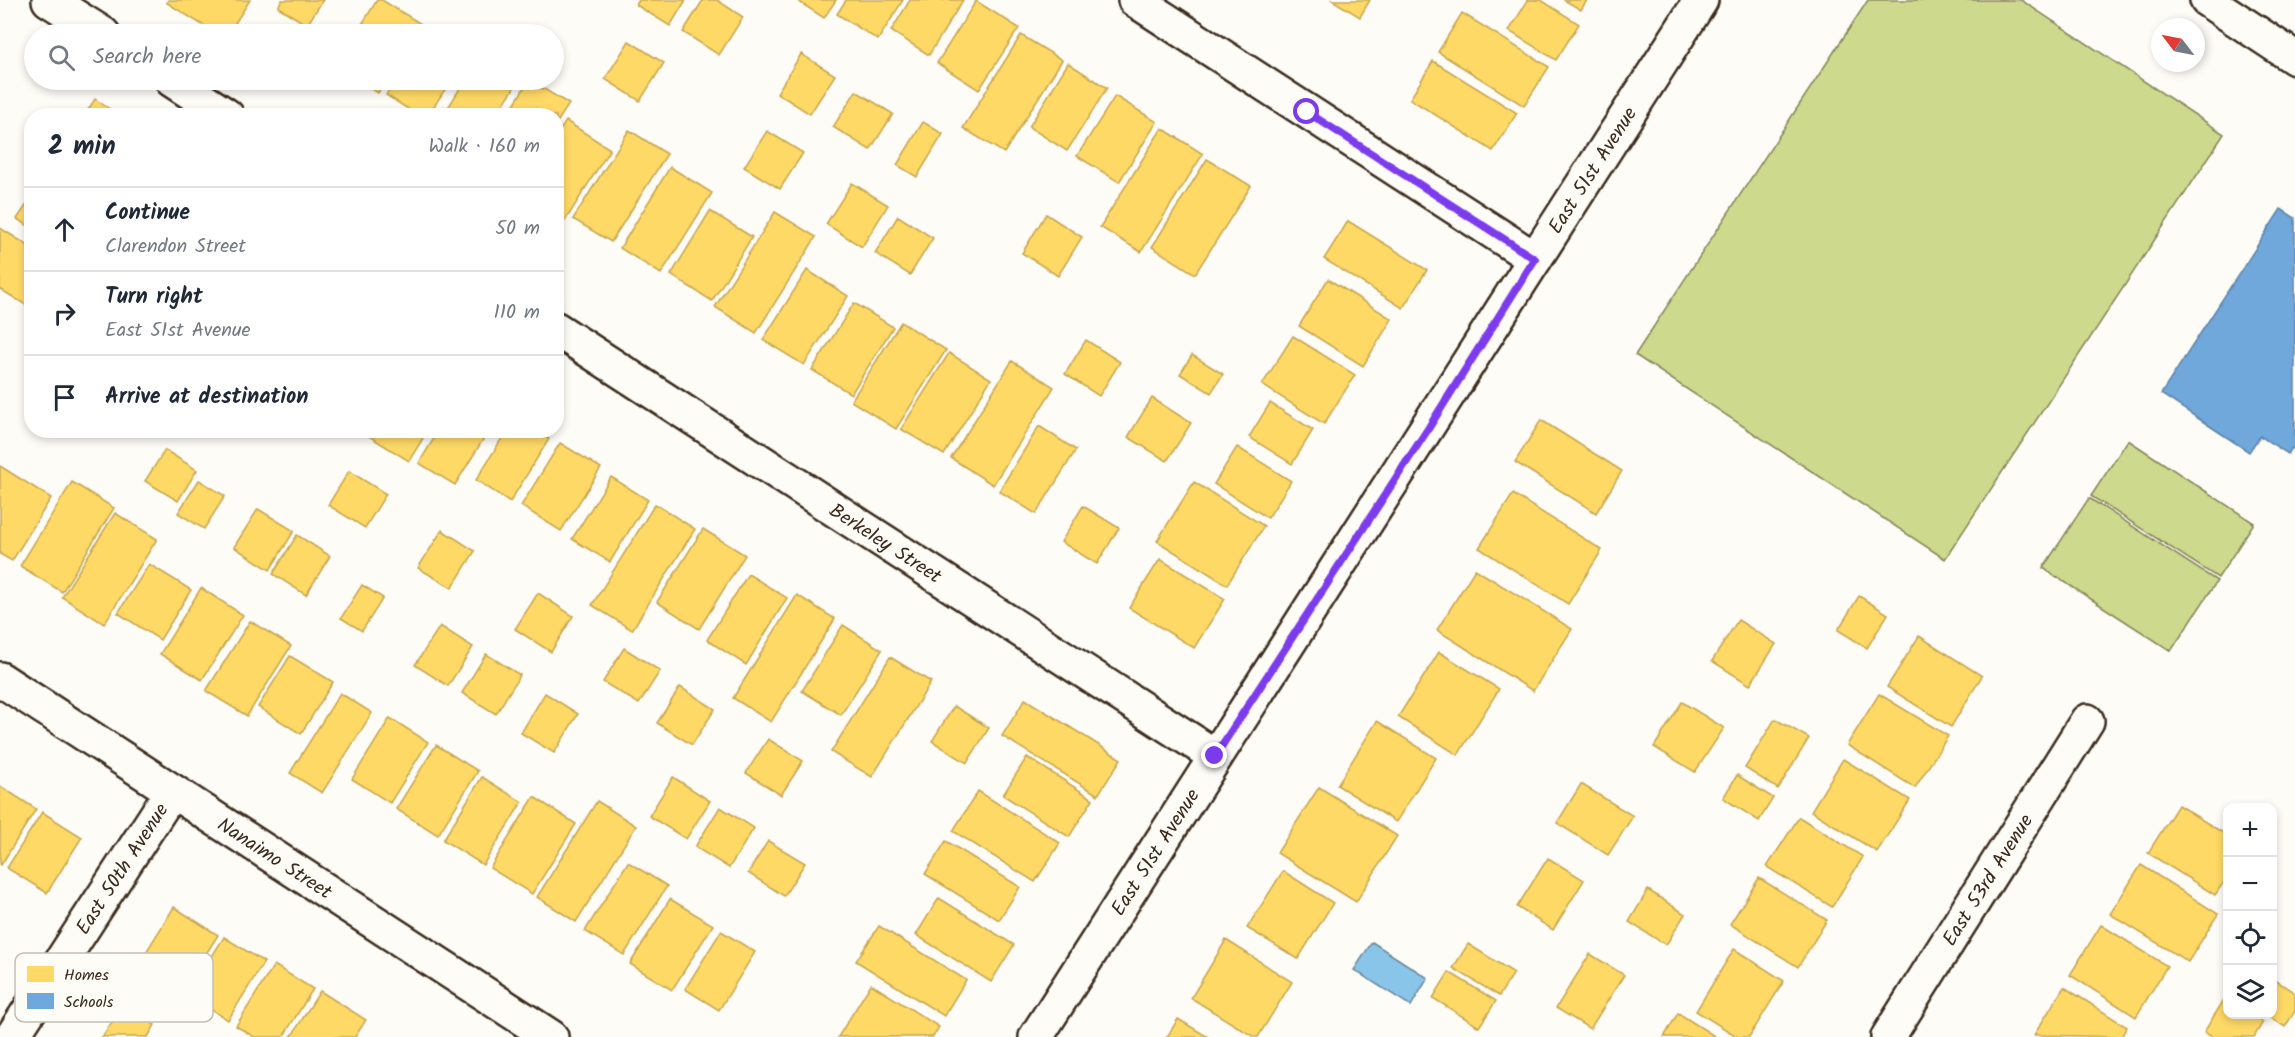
<!DOCTYPE html>
<meta charset="utf-8">
<style>
body{margin:0;font-family:Kalam,sans-serif;background:#f6f6f7;color:#1f2937}
.controls{position:absolute;right:18px;bottom:18px;display:grid;overflow:hidden;border-radius:12px;box-shadow:0 3px 9px #0003}
.controls button{width:54px;height:54px;display:grid;place-items:center;padding:0;border:0;border-bottom:2px solid #e0e1e3;background:#fff;color:#1f2937;font:30px sans-serif}
.compass{position:absolute;left:2151px;top:18px;width:54px;height:54px;border-radius:50%;background:#fff;box-shadow:0 3px 9px #0003;rotate:302deg}
.stop{position:absolute;width:18px;height:18px;margin:-14px;border:4px solid #7c3aed;border-radius:50%;background:#fff}
.stop.end{background:#7c3aed;border-color:#fff;box-shadow:0 2px 6px #0008}
.list{margin:0;padding:0;list-style:none}
h2{display:flex;justify-content:space-between;align-items:center;height:78px;margin:0;padding:0 24px;font-size:26px}
h2 small{font-size:20px;font-weight:400;color:#747a83}
.list li{display:grid;grid-template-columns:39px 1fr auto;gap:18px;align-items:center;box-sizing:border-box;height:84px;padding:0 24px;border-top:2px solid #e0e1e3}
.list b{display:block;font-size:22px;white-space:nowrap}
.list p{margin:0;font-size:20px;white-space:nowrap;color:#747a83}
.list em{font-size:20px;font-style:normal;color:#747a83}
.icon{flex:none;width:33px;height:33px;fill:none;stroke:currentColor;stroke-width:2;stroke-linecap:round;stroke-linejoin:round}
.map{position:relative;flex:none;width:2295px;height:1037px;overflow:hidden}
.search{position:absolute;background:#fff;box-shadow:0 3px 9px #0003;left:24px;top:24px;width:540px;height:66px;display:flex;align-items:center;gap:15px;box-sizing:border-box;padding:0 21px;border-radius:33px;color:#747a83;font-size:22px}
.panel{position:absolute;background:#fff;box-shadow:0 3px 9px #0003;left:24px;top:108px;width:540px;height:330px;border-radius:24px}
.map>svg:first-child{display:block}
.green{fill:#cdd98d;stroke:#848256;stroke-width:1.5}
.water{fill:#89c5e9;stroke:#6a8798;stroke-width:1.5}
.homes{fill:#ffd966;stroke:#c4a450;stroke-width:1.5}
.schools{fill:#6fa8dc;stroke:#5f82a3;stroke-width:1.5}
.lines{fill:none;stroke-linecap:round;stroke-linejoin:round}
.minor-casing{stroke:#3b2a1e;stroke-width:38}
.minor{stroke:#fdfcf7;stroke-width:33}
.route{stroke:#7c3aed;stroke-width:8}
.labels{text-anchor:middle;stroke-width:6;stroke-linejoin:round;paint-order:stroke}
.street-label{font-size:20px;fill:#3b2a1e;stroke:#fdfcf7}
.key{fill:#fdfcf7;stroke:#c3bdb6;stroke-width:1.5}
.key-label{font-size:16px;fill:#3b2a1e}
</style>
<div class="map">
<svg width="2295" height="1037" viewBox="0 0 2295 1037">
<rect width="100%" height="100%" fill="#fdfcf7"/>
<filter id="ink" filterUnits="userSpaceOnUse"><feTurbulence type="fractalNoise" baseFrequency=".0167" numOctaves="2"/><feDisplacementMap in="SourceGraphic" scale="12" xChannelSelector="R" yChannelSelector="G"/><feConvolveMatrix kernelMatrix="1 2 1 2 8 2 1 2 1" color-interpolation-filters="sRGB"/></filter>
<g filter="url(#ink)">
<g class="green">
<polygon points="1868,0 2021,0 2224,134 1945,559 1635,355"/>
<polygon points="2128,440 2254,523 2218,578 2091,496"/>
<polygon points="2089,498 2217,581 2171,651 2043,568"/>
</g>
<polygon class="water" points="1372,942 1428,978 1411,1006 1354,970"/>
<g class="homes">
<polygon points="168,0 250,0 228,34 217,34 167,3"/>
<polygon points="282,0 323,0 307,25 278,7"/>
<polygon points="377,0 382,0 421,24 414,34 356,34"/>
<polygon points="639,0 686,0 670,26 636,5"/>
<polygon points="703,0 717,0 743,17 719,55 683,32"/>
<polygon points="796,0 836,0 824,18"/>
<polygon points="846,0 903,0 878,40 837,14"/>
<polygon points="910,0 963,0 929,55 891,31"/>
<polygon points="1332,0 1370,0 1360,17"/>
<polygon points="1528,0 1541,0 1579,24 1556,60 1509,31"/>
<polygon points="1564,0 1587,0 1581,10"/>
<polygon points="976,1 1019,28 979,90 937,63"/>
<polygon points="1462,13 1549,67 1524,106 1438,52"/>
<polygon points="1021,35 1062,60 1004,153 963,128"/>
<polygon points="629,41 664,63 640,101 605,79"/>
<polygon points="801,54 835,75 810,114 777,93"/>
<polygon points="1433,61 1517,113 1493,151 1410,99"/>
<polygon points="1068,63 1107,88 1067,151 1029,127"/>
<polygon points="356,80 386,80 378,93"/>
<polygon points="395,80 451,80 428,116 419,116 386,95"/>
<polygon points="465,80 519,80 496,116 443,116"/>
<polygon points="529,80 569,104 556,124 556,116 507,116"/>
<polygon points="856,91 893,114 870,150 833,127"/>
<polygon points="1115,96 1157,122 1119,182 1077,156"/>
<polygon points="95,99 120,116 84,116"/>
<polygon points="566,121 610,149 565,221 556,215 556,137"/>
<polygon points="923,122 943,134 917,177 897,165"/>
<polygon points="1162,128 1203,154 1141,252 1100,227"/>
<polygon points="629,130 667,154 611,242 573,219"/>
<polygon points="767,131 803,153 780,189 744,167"/>
<polygon points="1207,159 1251,186 1195,274 1152,247"/>
<polygon points="670,167 712,193 661,274 620,248"/>
<polygon points="852,183 888,205 862,247 826,224"/>
<polygon points="32,197 32,228 17,219"/>
<polygon points="710,211 752,237 712,301 671,275"/>
<polygon points="775,212 816,237 756,333 715,307"/>
<polygon points="1046,214 1082,237 1058,276 1022,253"/>
<polygon points="898,216 933,238 910,275 875,253"/>
<polygon points="1348,221 1427,270 1403,308 1324,259"/>
<polygon points="0,228 32,248 32,309 0,289"/>
<polygon points="807,270 848,296 804,365 763,340"/>
<polygon points="1328,279 1392,319 1363,366 1299,326"/>
<polygon points="854,303 893,327 851,394 812,370"/>
<polygon points="901,322 946,350 896,429 851,401"/>
<polygon points="1293,336 1355,375 1324,424 1262,385"/>
<polygon points="1086,340 1120,362 1099,396 1065,374"/>
<polygon points="949,353 991,379 944,455 901,429"/>
<polygon points="1192,355 1223,374 1211,393 1180,374"/>
<polygon points="1012,361 1054,387 993,485 951,458"/>
<polygon points="1152,398 1191,423 1167,461 1128,437"/>
<polygon points="1270,403 1313,430 1292,464 1249,437"/>
<polygon points="1541,420 1622,471 1596,513 1515,462"/>
<polygon points="1039,426 1076,450 1036,514 999,491"/>
<polygon points="366,430 428,430 409,461 364,433"/>
<polygon points="439,430 489,430 455,485 419,463"/>
<polygon points="507,430 535,430 549,439 510,502 476,480"/>
<polygon points="560,443 601,468 561,531 521,506"/>
<polygon points="1237,447 1291,481 1268,518 1214,484"/>
<polygon points="165,450 197,470 178,501 145,481"/>
<polygon points="0,466 51,498 12,561 0,554"/>
<polygon points="349,471 386,494 365,528 328,505"/>
<polygon points="611,477 648,500 610,562 572,539"/>
<polygon points="199,480 225,496 204,529 178,513"/>
<polygon points="72,482 114,508 62,592 20,566"/>
<polygon points="1194,482 1264,526 1227,585 1157,541"/>
<polygon points="1513,494 1602,550 1568,604 1479,548"/>
<polygon points="655,504 695,529 632,630 592,605"/>
<polygon points="1083,506 1119,528 1097,564 1061,542"/>
<polygon points="258,509 294,531 270,570 234,547"/>
<polygon points="115,513 157,539 104,624 62,597"/>
<polygon points="703,529 745,555 699,629 657,602"/>
<polygon points="442,530 475,551 452,588 418,568"/>
<polygon points="297,535 330,556 306,595 273,574"/>
<polygon points="1160,559 1225,599 1194,648 1129,608"/>
<polygon points="149,564 191,590 160,640 118,613"/>
<polygon points="1475,569 1572,629 1533,691 1437,630"/>
<polygon points="748,574 787,598 746,665 707,640"/>
<polygon points="362,585 383,598 362,631 341,618"/>
<polygon points="201,588 243,615 202,680 160,654"/>
<polygon points="538,593 573,616 551,652 515,629"/>
<polygon points="797,595 835,619 771,722 733,698"/>
<polygon points="1859,596 1888,614 1867,648 1838,630"/>
<polygon points="1738,620 1776,644 1750,685 1712,661"/>
<polygon points="250,621 291,646 247,716 206,691"/>
<polygon points="843,625 882,650 841,715 802,691"/>
<polygon points="440,626 473,647 448,686 415,665"/>
<polygon points="1919,636 1982,676 1951,727 1887,687"/>
<polygon points="624,648 660,671 639,704 603,682"/>
<polygon points="1439,652 1499,689 1458,755 1398,717"/>
<polygon points="486,654 520,675 496,714 462,693"/>
<polygon points="290,656 333,682 301,734 258,707"/>
<polygon points="890,657 931,682 872,777 831,752"/>
<polygon points="680,687 715,709 692,745 657,723"/>
<polygon points="340,693 372,713 322,793 290,773"/>
<polygon points="545,693 578,714 554,753 521,733"/>
<polygon points="1879,694 1948,736 1915,788 1847,745"/>
<polygon points="1025,699 1121,759 1098,795 1002,736"/>
<polygon points="1682,702 1724,728 1695,772 1654,747"/>
<polygon points="954,706 989,728 967,763 932,741"/>
<polygon points="390,718 428,742 390,803 352,779"/>
<polygon points="1775,719 1809,738 1778,789 1745,768"/>
<polygon points="1377,721 1436,758 1396,822 1337,785"/>
<polygon points="768,739 803,761 781,795 746,773"/>
<polygon points="436,745 478,771 438,835 396,809"/>
<polygon points="1027,757 1093,799 1069,837 1003,795"/>
<polygon points="1843,759 1910,800 1877,852 1811,811"/>
<polygon points="1737,775 1773,798 1759,821 1723,798"/>
<polygon points="482,777 522,802 483,865 443,840"/>
<polygon points="673,777 710,801 686,839 649,816"/>
<polygon points="1581,784 1633,816 1608,855 1557,823"/>
<polygon points="0,786 36,809 1,865 0,864"/>
<polygon points="1319,787 1397,836 1356,902 1277,853"/>
<polygon points="978,791 1060,843 1035,882 953,831"/>
<polygon points="534,797 576,824 532,894 490,868"/>
<polygon points="597,801 636,826 576,922 537,897"/>
<polygon points="2178,805 2228,836 2228,876 2215,895 2148,853"/>
<polygon points="720,807 754,828 729,868 695,847"/>
<polygon points="42,812 82,837 47,893 7,868"/>
<polygon points="1799,817 1863,857 1832,907 1767,867"/>
<polygon points="768,841 805,863 784,896 748,873"/>
<polygon points="946,841 1020,887 999,920 925,874"/>
<polygon points="1548,858 1584,880 1553,930 1517,907"/>
<polygon points="628,862 667,886 624,955 585,931"/>
<polygon points="2141,865 2218,914 2188,962 2110,914"/>
<polygon points="1283,871 1333,903 1298,959 1247,928"/>
<polygon points="1759,878 1827,920 1798,967 1730,924"/>
<polygon points="1648,890 1685,914 1666,945 1629,922"/>
<polygon points="939,898 1014,945 991,982 916,935"/>
<polygon points="670,899 713,925 672,990 630,964"/>
<polygon points="174,907 218,935 182,992 138,965"/>
<polygon points="2101,925 2167,966 2136,1017 2070,975"/>
<polygon points="879,926 966,980 944,1016 856,961"/>
<polygon points="721,931 755,952 719,1010 685,989"/>
<polygon points="224,937 264,962 228,1020 188,995"/>
<polygon points="1226,940 1292,982 1258,1037 1254,1037 1191,998"/>
<polygon points="1468,944 1514,973 1499,996 1453,968"/>
<polygon points="1734,949 1784,981 1749,1037 1738,1037 1696,1011"/>
<polygon points="1590,954 1624,975 1590,1029 1556,1008"/>
<polygon points="274,965 313,989 283,1037 254,1037 236,1026"/>
<polygon points="1449,972 1496,1001 1479,1027 1433,998"/>
<polygon points="2272,978 2295,993 2295,1011 2285,1027 2265,1014 2272,1014"/>
<polygon points="871,984 939,1027 933,1037 838,1037"/>
<polygon points="2064,987 2127,1027 2121,1037 2034,1035"/>
<polygon points="320,991 366,1020 355,1037 291,1037"/>
<polygon points="2225,998 2228,1000 2228,1014 2251,1014 2263,1022 2254,1037 2212,1037 2204,1032"/>
<polygon points="123,1005 155,1025 148,1037 102,1037"/>
<polygon points="1678,1013 1716,1037 1664,1037"/>
<polygon points="1178,1019 1208,1037 1167,1037"/>
</g>
<polygon class="schools" points="2281,209 2295,218 2295,450 2292,448 2288,454 2260,436 2249,452 2161,394"/>
<g class="lines">
<defs>
<g id="minor">
<polyline points="49,0 103,34"/>
<polyline points="1135,0 1535,259"/>
<polyline points="2207,0 2295,58"/>
<polyline points="172,80 227,116"/>
<path id="s1" d="M556,329L1215,756"/>
<path id="s2" d="M0,679L551,1037"/>
<path id="s3" d="M12,1037L172,791"/>
<path id="s4" d="M1036,1037L1701,0"/>
<path id="s5" d="M1888,1037L2087,721"/>
</g>
</defs>
<use href="#minor" class="minor-casing"/>
<use href="#minor" class="minor"/>
</g>
</g>
<g class="lines" filter="url(#ink)">
<polyline class="route" points="1215,756 1426,432 1535,259 1307,112"/>
</g>
<g class="labels">
<g class="street-label">
<text dy="7" stroke="none"><textPath href="#s4" startOffset="1030">East 51st Avenue</textPath></text>
<text dy="7" stroke="none"><textPath href="#s1" startOffset="393">Berkeley Street</textPath></text>
<text dy="7" stroke="none"><textPath href="#s4" startOffset="220">East 51st Avenue</textPath></text>
<text dy="7" stroke="none"><textPath href="#s2" startOffset="328">Nanaimo Street</textPath></text>
<text dy="7" stroke="none"><textPath href="#s3" startOffset="201">East 50th Avenue</textPath></text>
<text dy="7" stroke="none"><textPath href="#s5" startOffset="186">East 53rd Avenue</textPath></text>
</g>
</g>
<rect x="15" y="953" width="198" height="69" rx="9" class="key"/>
<rect x="27" y="966" width="27" height="16" fill="#ffd966"/>
<rect x="27" y="993" width="27" height="16" fill="#6fa8dc"/>
<g class="key-label">
<text x="64" y="980">Homes</text>
<text x="64" y="1007">Schools</text>
</g>
</svg>
<div class="controls">
<button>+</button>
<button>−</button>
<button><svg class="icon" aria-label="locate" viewBox="0 0 24 24"><circle cx="12" cy="12" r="6"/><path d="M12 2v4M12 18v4M2 12h4M18 12h4"/></svg></button>
<button><svg class="icon" aria-label="layers" viewBox="0 0 24 24"><path d="M12 4l9 5-9 5-9-5zM3 14l9 5 9-5"/></svg></button>
</div>
<svg class="compass" viewBox="-18 -18 36 36"><path d="M0-13l5 13h-10z" fill="#e53935"/><path d="M0 13l5-13h-10z" fill="#747a83"/></svg>
<div class="stop" style="left:1307px;top:112px"></div>
<div class="stop end" style="left:1215px;top:756px"></div>
<div class="search"><svg class="icon" aria-label="search" viewBox="0 0 24 24"><circle cx="10" cy="10" r="6"/><path d="M15 15l6 6"/></svg>Search here</div>
<section class="panel">
<h2>2 min<small>Walk · 160 m</small></h2>
<ul class="list">
<li><svg class="icon" aria-label="ahead" viewBox="0 0 24 24"><path d="M12 20V5M6 11l6-6 6 6"/></svg><div><b>Continue</b><p>Clarendon Street</p></div><em>50 m</em></li>
<li><svg class="icon" aria-label="right" viewBox="0 0 24 24"><path d="M7 20v-9h11M14 6l5 5-5 5"/></svg><div><b>Turn right</b><p>East 51st Avenue</p></div><em>110 m</em></li>
<li><svg class="icon" aria-label="arrive" viewBox="0 0 24 24"><path d="M6 21V4h12l-3 4 3 4H6"/></svg><div><b>Arrive at destination</b></div></li>
</ul>
</section>
</div>
